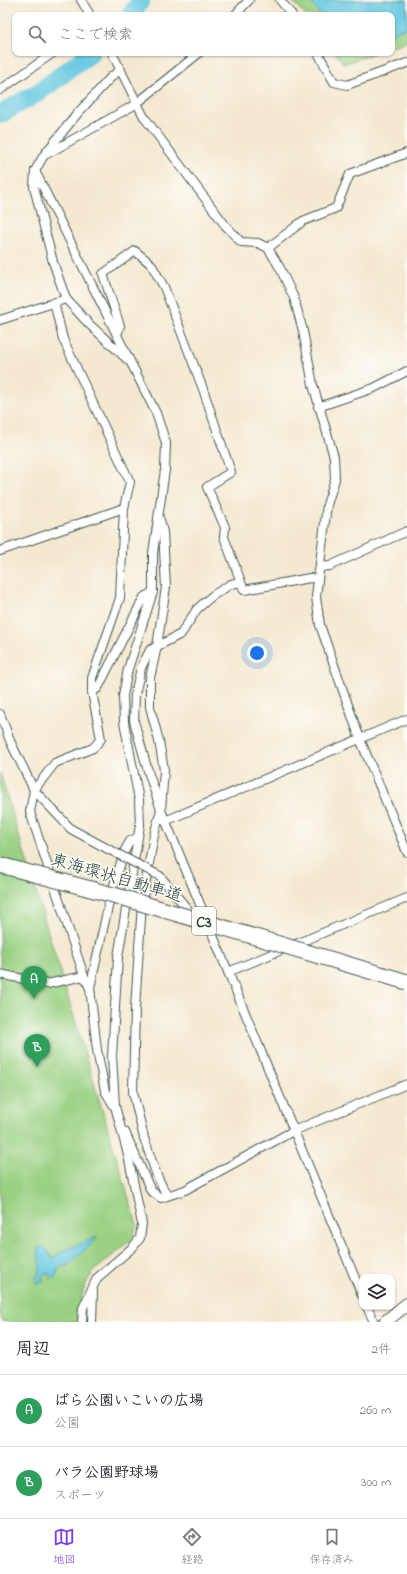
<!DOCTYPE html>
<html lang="ja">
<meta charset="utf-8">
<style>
body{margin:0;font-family:"Indie Flower","Klee One",sans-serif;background:#f2f2f3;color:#2b2b33}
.controls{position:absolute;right:12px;bottom:12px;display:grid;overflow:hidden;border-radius:8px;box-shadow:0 1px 3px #0004}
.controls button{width:36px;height:36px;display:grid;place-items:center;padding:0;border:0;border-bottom:1px solid #e1e1e2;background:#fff;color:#2b2b33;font:20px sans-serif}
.you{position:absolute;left:257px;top:653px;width:14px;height:14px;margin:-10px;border:3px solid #fff;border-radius:50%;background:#1a73e8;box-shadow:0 0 0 6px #1a73e833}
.badge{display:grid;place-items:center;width:26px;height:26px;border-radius:50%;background:#7c3aed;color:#fff;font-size:13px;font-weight:700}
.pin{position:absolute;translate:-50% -33px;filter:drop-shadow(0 1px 2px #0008)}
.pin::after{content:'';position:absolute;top:21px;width:14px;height:12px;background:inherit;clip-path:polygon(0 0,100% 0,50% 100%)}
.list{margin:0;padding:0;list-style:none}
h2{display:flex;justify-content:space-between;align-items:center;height:52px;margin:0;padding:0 16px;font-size:17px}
h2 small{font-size:13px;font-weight:400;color:#7c7c81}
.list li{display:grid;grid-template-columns:26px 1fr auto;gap:12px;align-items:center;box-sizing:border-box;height:72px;padding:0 16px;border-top:1px solid #e1e1e2}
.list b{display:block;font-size:15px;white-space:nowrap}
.list p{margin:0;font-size:13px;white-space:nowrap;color:#7c7c81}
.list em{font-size:13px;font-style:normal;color:#7c7c81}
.icon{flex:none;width:22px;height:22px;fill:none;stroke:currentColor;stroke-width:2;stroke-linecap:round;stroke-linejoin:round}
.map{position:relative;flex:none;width:407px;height:1322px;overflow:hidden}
.search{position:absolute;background:#fff;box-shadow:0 1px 3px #0004;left:12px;right:12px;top:12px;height:44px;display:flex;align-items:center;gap:10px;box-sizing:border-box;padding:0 14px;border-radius:8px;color:#7c7c81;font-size:15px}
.sheet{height:196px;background:#fff}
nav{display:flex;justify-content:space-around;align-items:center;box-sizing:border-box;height:56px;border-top:1px solid #e1e1e2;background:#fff;font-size:11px;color:#7c7c81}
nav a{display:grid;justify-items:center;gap:2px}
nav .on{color:#7c3aed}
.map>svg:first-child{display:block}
.green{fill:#99d082;stroke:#5c865b}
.water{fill:#63c7e0;stroke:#41828a}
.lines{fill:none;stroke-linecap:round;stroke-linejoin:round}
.river{stroke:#63c7e0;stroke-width:19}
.street-casing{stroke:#3f574b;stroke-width:10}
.secondary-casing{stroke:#3f574b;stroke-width:14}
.street{stroke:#fff;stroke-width:8}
.secondary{stroke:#fff;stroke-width:12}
.street-bridge-casing{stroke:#3f574b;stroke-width:10;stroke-linecap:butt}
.highway-bridge-casing{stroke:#3f574b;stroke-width:17;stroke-linecap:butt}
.street-bridge{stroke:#fff;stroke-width:8}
.highway-bridge{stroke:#fff;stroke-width:15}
.labels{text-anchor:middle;stroke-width:3.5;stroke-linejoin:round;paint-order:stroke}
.shield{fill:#fdfcf7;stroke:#62766e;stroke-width:1}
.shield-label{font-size:16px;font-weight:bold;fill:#1f3d34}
.street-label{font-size:17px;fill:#1f3d34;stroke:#fdfcf7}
</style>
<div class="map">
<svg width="407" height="1322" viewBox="0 0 407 1322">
<rect width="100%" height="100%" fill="#fdfcf7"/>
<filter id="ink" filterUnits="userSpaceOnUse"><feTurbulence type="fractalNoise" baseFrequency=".025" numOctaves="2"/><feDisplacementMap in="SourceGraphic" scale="8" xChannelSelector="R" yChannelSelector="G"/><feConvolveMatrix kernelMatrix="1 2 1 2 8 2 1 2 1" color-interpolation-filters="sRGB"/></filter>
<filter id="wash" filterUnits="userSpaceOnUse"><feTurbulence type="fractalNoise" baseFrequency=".012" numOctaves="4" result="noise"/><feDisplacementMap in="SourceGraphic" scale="16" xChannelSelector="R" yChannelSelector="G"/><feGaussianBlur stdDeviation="0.9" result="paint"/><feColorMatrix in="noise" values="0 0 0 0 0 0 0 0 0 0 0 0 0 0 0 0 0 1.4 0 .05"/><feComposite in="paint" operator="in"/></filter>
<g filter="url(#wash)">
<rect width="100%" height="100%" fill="#f4e8d0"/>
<g class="green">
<polygon points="292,0 407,0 407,41 392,47 392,15 305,15"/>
<polygon points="335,53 375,53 344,64"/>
<polygon points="0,773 137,1225 132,1239 93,1272 85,1285 81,1299 78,1322 3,1322 0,1313"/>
</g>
<g class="water">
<polygon points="309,0 407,0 407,27 392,33 392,15 321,15"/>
<polygon points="97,1237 94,1242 68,1265 58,1268 56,1277 52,1279 50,1274 45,1273 42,1276 43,1282 37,1284 36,1277 40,1271 38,1248 44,1246 52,1258 56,1257 60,1252"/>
</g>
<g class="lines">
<g class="river">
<polyline points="131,15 141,0"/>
<polyline points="0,114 36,94 91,53"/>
</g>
</g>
</g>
<g filter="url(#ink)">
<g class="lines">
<defs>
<g id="street">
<polyline points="81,0 90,15"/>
<polyline points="280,0 292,15"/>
<polyline points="235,15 249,0"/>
<polyline points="112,53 144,117 225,225 241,242 258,243 268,248 280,268 294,298 303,331 313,385 334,457 335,479 327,505 316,597 320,625 360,739 407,852"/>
<polyline points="318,53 334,82 347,85 407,63"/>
<polyline points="121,70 112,76 77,114 44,155 35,171 34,187 53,262 66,299 89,324 128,360"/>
<polyline points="0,90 53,53"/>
<polyline points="47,154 136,104 199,53"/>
<polyline points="35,171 156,413 166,443 165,470 153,553 153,592 128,669 123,696 124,722 139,800 140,825 118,957 112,1056 115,1106 128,1155 142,1224 140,1238 133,1247 97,1278 83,1308 82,1322"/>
<polyline points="268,248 303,221 336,208 350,174 407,153"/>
<polyline points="54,302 63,339 130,482 124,508 120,598 92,678 92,692 101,739 93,748 55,763 34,790 71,829 108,849"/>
<polyline points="0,320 66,299"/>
<polyline points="117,335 120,326 103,274 135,251 151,264 164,287 203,389 231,472 207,487 225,527 224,537 244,590 310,578 318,579"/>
<polyline points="318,407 374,388 407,371"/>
<polyline points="160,520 163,532 166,587 157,646 150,678 150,707 159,741 164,770 161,810 154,835 142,903 135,1008 133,1092 144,1138 157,1176 167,1196"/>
<polyline points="0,551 124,508"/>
<polyline points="320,567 330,566 407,531"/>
<polyline points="240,582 231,584 212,596 197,609 181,634 150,650 141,668 135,694 134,721 148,771 161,810 362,1295"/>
<polyline points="92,692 98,688 144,597 153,592"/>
<polyline points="0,714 11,743 34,790 30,812 84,976 90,988"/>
<polyline points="165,821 407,719"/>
<polyline points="156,874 160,876 194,917"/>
<polyline points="228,972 407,898"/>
<polyline points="0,974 47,984 84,976"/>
<polyline points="114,1106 105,1091 97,1050 90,988 110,898 124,852 130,841 137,838"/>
<polyline points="125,1132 151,1191 161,1198 185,1190 293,1131 407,1084"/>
<polyline points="367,1307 374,1322"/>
<polyline points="92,1322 93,1291"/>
</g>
<polyline id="secondary" points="385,1322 407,1304"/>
</defs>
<use href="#street" class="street-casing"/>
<use href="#secondary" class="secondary-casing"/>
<use href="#street" class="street"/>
<use href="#secondary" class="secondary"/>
<defs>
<polyline id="street-bridge" points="108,849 156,874"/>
<polyline id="highway-bridge" points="0,865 117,896 407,982"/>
</defs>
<use href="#street-bridge" class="street-bridge-casing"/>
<use href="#highway-bridge" class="highway-bridge-casing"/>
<use href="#street-bridge" class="street-bridge"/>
<use href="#highway-bridge" class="highway-bridge"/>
</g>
</g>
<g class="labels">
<rect class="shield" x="192" y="907" width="24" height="28" rx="3"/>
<g class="shield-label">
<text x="204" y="927">C3</text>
</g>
<g class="street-label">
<text transform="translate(117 877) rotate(16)" y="6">東海環状自動車道</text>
</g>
</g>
</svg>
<div class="controls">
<button><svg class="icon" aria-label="layers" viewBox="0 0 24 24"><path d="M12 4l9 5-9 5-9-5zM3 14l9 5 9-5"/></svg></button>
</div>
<div class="you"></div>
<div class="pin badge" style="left:34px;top:999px;background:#2e9e5b">A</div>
<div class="pin badge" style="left:37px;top:1067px;background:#2e9e5b">B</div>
<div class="search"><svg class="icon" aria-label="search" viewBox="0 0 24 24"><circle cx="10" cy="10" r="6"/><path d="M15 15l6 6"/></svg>ここで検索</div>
</div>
<section class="sheet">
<h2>周辺<small>2件</small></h2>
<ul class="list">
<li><span class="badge" style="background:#2e9e5b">A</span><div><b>ばら公園いこいの広場</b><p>公園</p></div><em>260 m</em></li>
<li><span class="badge" style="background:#2e9e5b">B</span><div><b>バラ公園野球場</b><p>スポーツ</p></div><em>300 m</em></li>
</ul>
</section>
<nav>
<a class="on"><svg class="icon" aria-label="map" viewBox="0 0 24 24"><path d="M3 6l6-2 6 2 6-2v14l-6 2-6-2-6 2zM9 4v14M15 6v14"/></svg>地図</a>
<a><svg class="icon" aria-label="directions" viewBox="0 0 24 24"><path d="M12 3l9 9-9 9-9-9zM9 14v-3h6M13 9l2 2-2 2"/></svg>経路</a>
<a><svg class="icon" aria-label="saved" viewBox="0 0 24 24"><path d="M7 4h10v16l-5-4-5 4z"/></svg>保存済み</a>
</nav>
